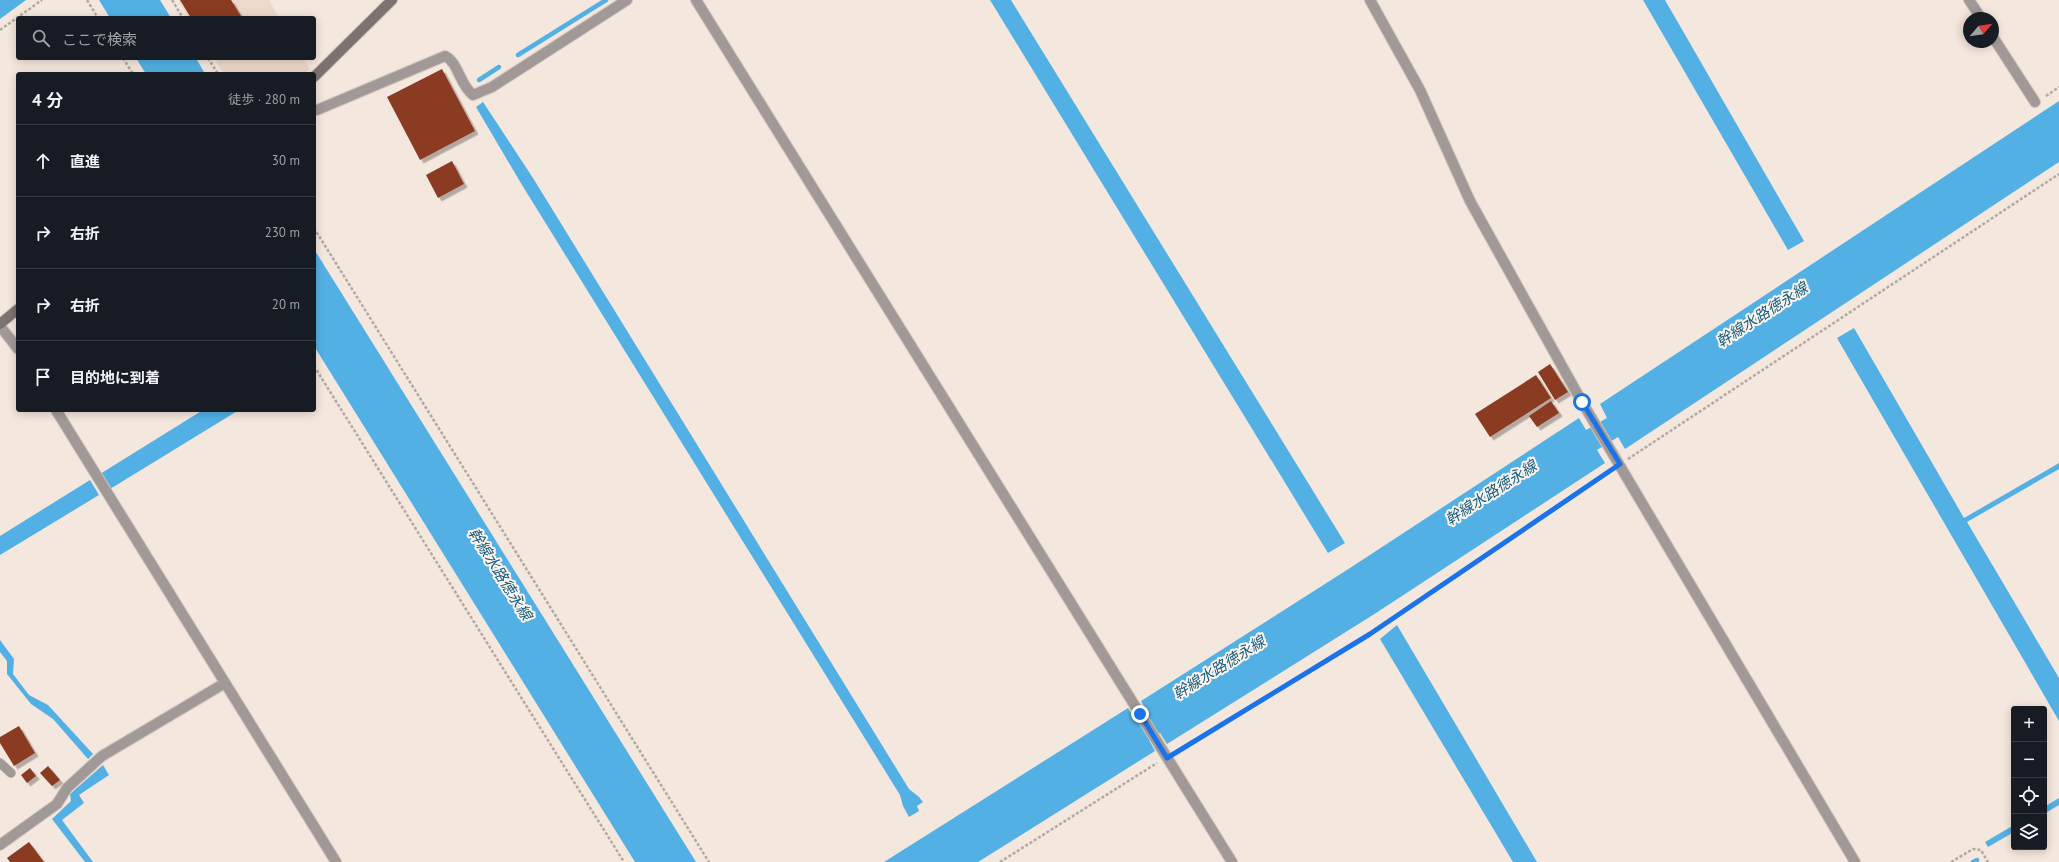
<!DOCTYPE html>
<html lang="ja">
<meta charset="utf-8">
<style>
body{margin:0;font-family:"PT Sans","Noto Sans JP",sans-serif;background:#242831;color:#f1f3f6}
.controls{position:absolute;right:12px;bottom:12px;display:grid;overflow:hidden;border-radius:4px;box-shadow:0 2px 10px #0003}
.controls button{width:36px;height:36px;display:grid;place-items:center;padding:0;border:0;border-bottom:1px solid #363941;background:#171b24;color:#f1f3f6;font:20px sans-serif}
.compass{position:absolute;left:1963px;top:12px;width:36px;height:36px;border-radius:50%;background:#171b24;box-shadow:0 2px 10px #0003;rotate:61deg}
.stop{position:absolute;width:12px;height:12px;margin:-9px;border:3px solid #1a73e8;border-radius:50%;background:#fff}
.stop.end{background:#1a73e8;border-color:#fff;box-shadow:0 1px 4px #0008}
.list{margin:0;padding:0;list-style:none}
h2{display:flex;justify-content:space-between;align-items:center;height:52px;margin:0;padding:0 16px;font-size:17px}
h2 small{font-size:13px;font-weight:400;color:#9ea1a6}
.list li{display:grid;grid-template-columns:26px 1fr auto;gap:12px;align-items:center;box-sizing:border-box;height:72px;padding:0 16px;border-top:1px solid #363941}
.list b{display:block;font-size:15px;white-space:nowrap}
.list em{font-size:13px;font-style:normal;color:#9ea1a6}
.icon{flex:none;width:22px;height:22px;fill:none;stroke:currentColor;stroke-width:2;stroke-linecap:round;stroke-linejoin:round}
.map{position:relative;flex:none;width:2059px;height:862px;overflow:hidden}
.search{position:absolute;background:#171b24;box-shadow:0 2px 10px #0003;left:16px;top:16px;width:300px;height:44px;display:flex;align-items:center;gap:10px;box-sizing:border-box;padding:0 14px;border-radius:4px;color:#9ea1a6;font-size:15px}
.panel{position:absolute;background:#171b24;box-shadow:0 2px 10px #0003;left:16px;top:72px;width:300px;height:340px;border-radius:4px}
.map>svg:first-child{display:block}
.built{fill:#edd9cb}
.water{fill:#53b0e4}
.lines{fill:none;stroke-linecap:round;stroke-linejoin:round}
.stream{stroke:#53b0e4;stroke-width:4.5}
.building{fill:#8a3a24;filter:url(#shadow)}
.service-casing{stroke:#d1c5bc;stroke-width:10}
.minor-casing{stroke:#d1c5bc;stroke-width:12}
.secondary-casing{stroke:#d1c5bc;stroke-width:12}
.path{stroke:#b3a9a1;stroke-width:2.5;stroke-dasharray:3 2;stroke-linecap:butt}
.service{stroke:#a09997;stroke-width:9}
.minor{stroke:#a09997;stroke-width:10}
.secondary{stroke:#7c726f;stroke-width:10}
.route{stroke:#1a73e8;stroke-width:5}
.labels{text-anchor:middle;stroke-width:4;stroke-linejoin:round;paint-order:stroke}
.water-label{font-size:15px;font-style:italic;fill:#145b7e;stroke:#fdf5ef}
</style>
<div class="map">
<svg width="2059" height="862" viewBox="0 0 2059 862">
<defs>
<filter id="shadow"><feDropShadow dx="3.5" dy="3.5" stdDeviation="0" flood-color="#0004"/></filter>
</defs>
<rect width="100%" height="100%" fill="#f4e7dd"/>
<g class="built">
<polygon points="178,0 269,0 279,18 189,18"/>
<polygon points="214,58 303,58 310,69 303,74 224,74"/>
</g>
<g class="water">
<polygon points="0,0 26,0 0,19"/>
<polygon points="99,0 160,0 171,18 110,18"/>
<polygon points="990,0 1011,0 1345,543 1328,553"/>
<polygon points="1643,0 1665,0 1804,241 1788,250"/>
<polygon points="136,58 196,58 205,74 146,74"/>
<polygon points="2059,101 2059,162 1625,449 1618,437 1597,450 1605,463 1376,613 1167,744 1160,733 1149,740 1155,751 978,862 884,862 1128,708 1135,719 1147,712 1141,701 1350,568 1579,418 1586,430 1607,418 1600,404"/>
<polygon points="483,102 533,178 909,789 919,797 923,802 917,806 919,811 909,817 903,806 900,795 522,185 476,107"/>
<polygon points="314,249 696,862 635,862 314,346"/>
<polygon points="1854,328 1964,518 2059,463 2059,469 1967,522 2059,678 2059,721 1837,338"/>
<polygon points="203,410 239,410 110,489 100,474"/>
<polygon points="90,480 99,495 0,555 0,536"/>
<polygon points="1397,625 1537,862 1513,862 1380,639"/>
<polygon points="0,640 14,659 13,674 29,695 48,705 93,754 88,759 53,719 31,704 7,674 7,661 0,652"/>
<polygon points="103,765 109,775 79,795 84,803 62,820 93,862 85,862 52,819 71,801 70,794"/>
<polygon points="2059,798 2059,805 2044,814 2044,807"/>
<polygon points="2014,825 2014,832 1988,847 1985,842"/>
</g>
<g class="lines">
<g class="stream">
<polyline points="518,55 606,0"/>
<polyline points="479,80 499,67"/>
<polyline points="1973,862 1977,860"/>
</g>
</g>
<g class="building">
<polygon points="180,0 231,0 241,16 237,18 191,18"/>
<polygon points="442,69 475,131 420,160 387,97"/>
<polygon points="452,161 464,184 438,198 426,175"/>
<polygon points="1550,364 1568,392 1555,400 1538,372"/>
<polygon points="1536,375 1551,398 1490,437 1475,414"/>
<polygon points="1551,401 1559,413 1537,427 1529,416"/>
<polygon points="19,726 35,753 14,766 0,743 0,737"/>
<polygon points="48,766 60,780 52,786 40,773"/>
<polygon points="30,768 36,776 27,783 21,775"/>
<polygon points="29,842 44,862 10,862 7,858"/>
</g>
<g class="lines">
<defs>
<polyline id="service" points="0,763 11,773"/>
<g id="minor">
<polyline points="696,0 1232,862"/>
<polyline points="1370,0 1420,90 1470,201 1582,402 1855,862"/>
<polyline points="1969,0 1981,18"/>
<polyline points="1993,37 2035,102"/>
<path d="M314,110H317L445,56C459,63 459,84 473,95L492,87L627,0"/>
<polyline points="0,326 18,349"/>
<polyline points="56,410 336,862"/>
<polyline points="0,845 57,804 67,788 102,756 225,683"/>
</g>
<g id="secondary">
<polyline points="314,77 392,0"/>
<polyline points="0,324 18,309"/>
</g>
</defs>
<use href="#service" class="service-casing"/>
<use href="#minor" class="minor-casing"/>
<use href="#secondary" class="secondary-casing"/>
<g class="path">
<polyline points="87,0 98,18"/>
<polyline points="172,0 183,18"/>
<polyline points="0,30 42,0"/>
<polyline points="123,58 133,74"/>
<polyline points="208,58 218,74"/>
<polyline points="2046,96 2059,87"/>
<polyline points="314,228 709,862"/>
<polyline points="314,366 624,862"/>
<polyline points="1628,459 2059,174"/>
<polyline points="1177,751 1370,634 1609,471"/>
<polyline points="1000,862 1157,763"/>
<polyline points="1951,862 1973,849 1981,850 1988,862"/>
</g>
<use href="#service" class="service"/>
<use href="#minor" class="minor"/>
<use href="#secondary" class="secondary"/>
</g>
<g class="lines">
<polyline class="route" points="1140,714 1167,758 1370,634 1620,464 1582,402"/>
</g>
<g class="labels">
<g class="water-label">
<text transform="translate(1762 315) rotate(-33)" y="5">幹線水路徳永線</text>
<text transform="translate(1491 493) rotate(-33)" y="5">幹線水路徳永線</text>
<text transform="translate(500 574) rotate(58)" y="5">幹線水路徳永線</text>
<text transform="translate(1219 668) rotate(-32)" y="5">幹線水路徳永線</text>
</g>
</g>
</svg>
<div class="controls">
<button>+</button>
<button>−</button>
<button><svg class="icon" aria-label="locate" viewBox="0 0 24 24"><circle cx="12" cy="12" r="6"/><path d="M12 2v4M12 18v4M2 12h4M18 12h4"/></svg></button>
<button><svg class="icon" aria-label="layers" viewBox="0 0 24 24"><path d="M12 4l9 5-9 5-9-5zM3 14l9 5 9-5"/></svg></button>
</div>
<svg class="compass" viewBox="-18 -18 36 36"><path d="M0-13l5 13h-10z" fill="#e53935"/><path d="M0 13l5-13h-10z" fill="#9ea1a6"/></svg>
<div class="stop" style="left:1582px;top:402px"></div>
<div class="stop end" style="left:1140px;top:714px"></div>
<div class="search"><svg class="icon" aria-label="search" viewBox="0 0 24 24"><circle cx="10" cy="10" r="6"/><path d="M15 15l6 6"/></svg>ここで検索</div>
<section class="panel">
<h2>4 分<small>徒歩 · 280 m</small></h2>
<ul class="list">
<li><svg class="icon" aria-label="ahead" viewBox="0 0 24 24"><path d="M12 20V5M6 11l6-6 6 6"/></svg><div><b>直進</b></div><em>30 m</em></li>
<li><svg class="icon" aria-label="right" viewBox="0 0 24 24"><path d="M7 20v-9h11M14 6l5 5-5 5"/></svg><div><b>右折</b></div><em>230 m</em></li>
<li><svg class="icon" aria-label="right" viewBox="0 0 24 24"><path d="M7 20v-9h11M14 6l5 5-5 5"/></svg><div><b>右折</b></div><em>20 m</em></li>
<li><svg class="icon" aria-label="arrive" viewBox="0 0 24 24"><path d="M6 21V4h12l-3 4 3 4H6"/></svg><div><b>目的地に到着</b></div></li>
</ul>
</section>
</div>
